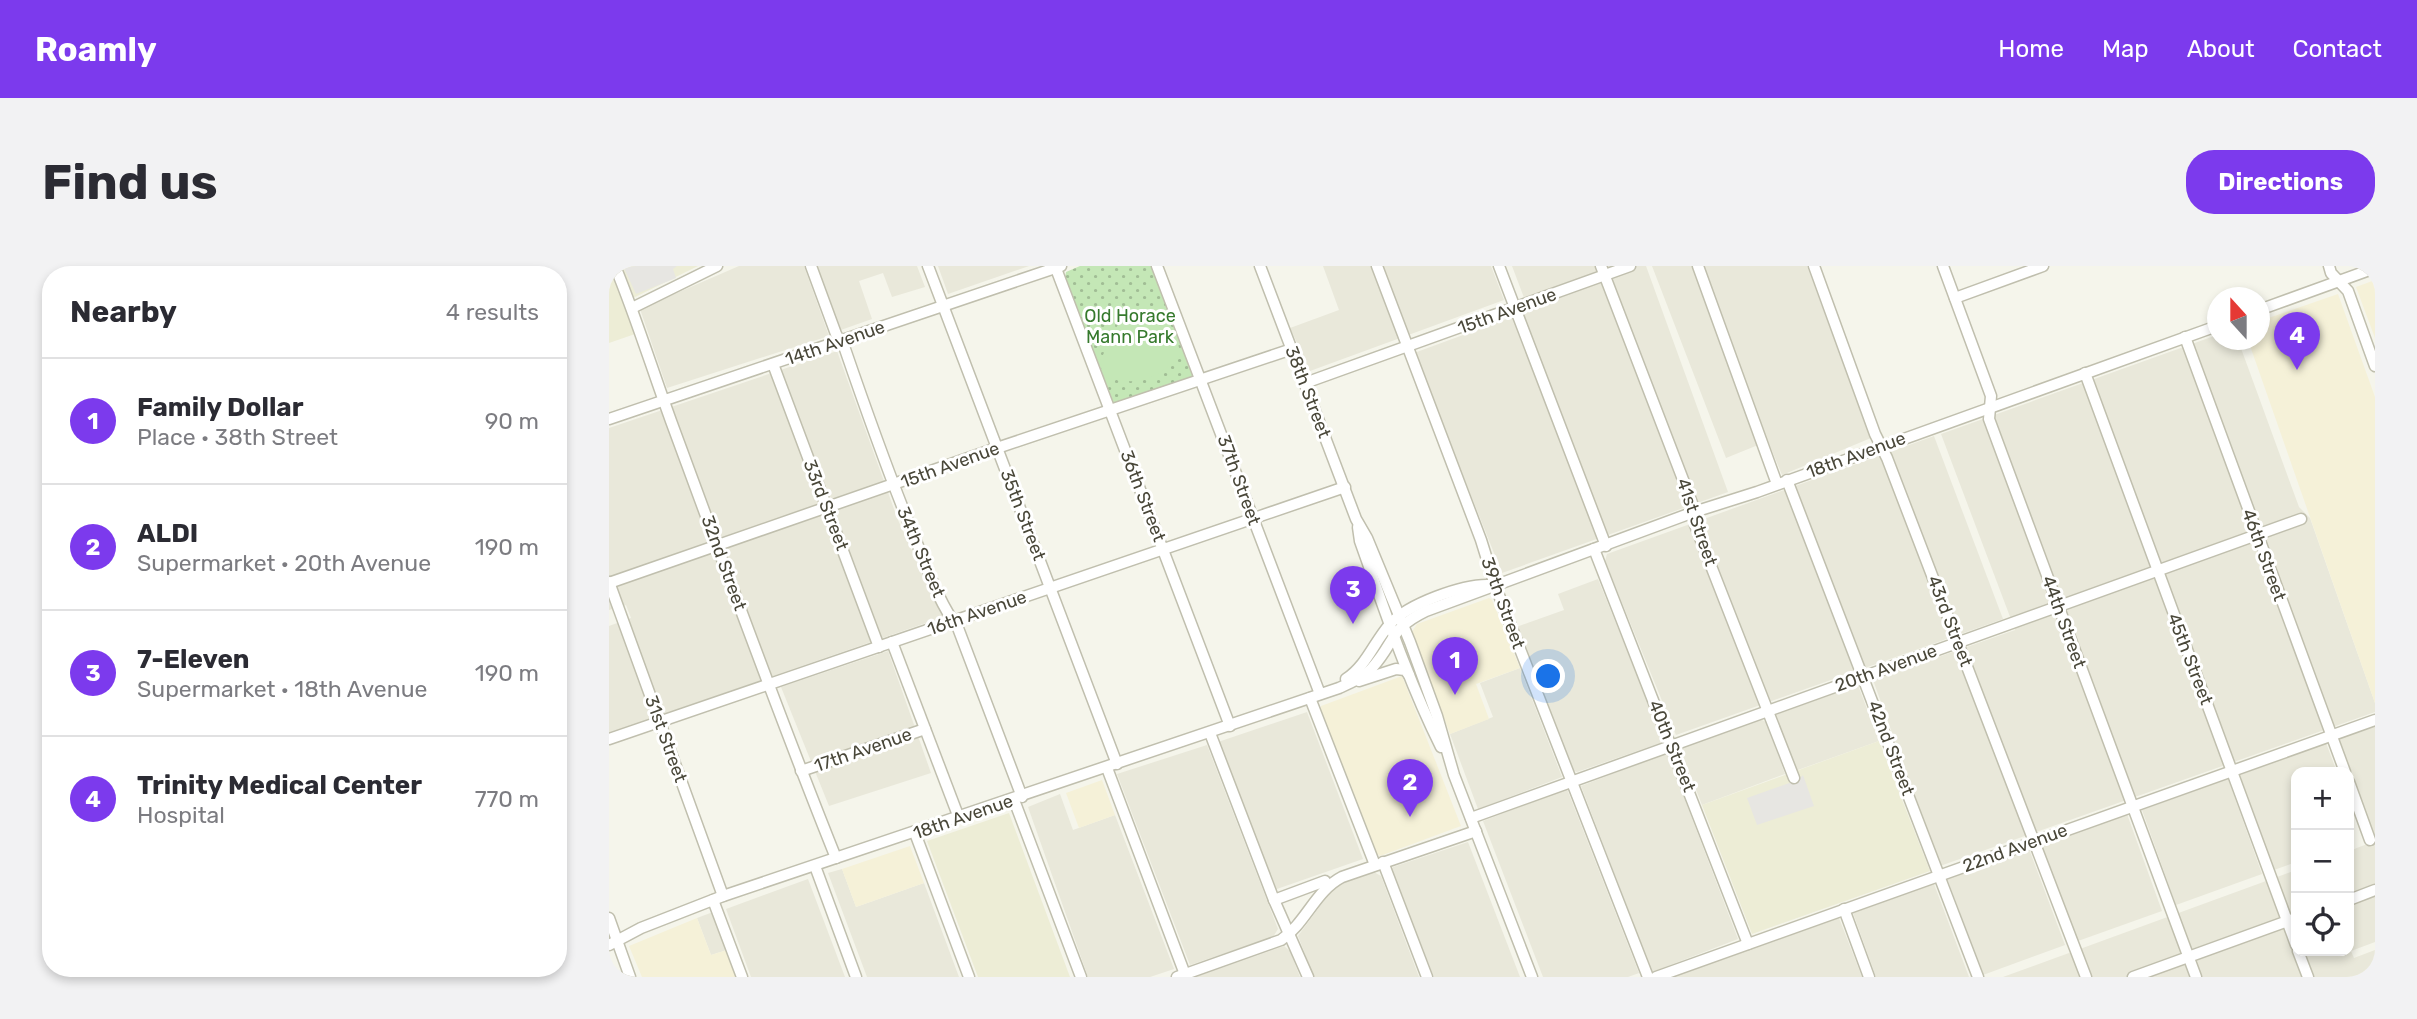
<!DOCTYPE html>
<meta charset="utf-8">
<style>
body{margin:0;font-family:Rubik,sans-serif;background:#f2f2f3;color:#2b2b33}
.controls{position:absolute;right:21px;bottom:21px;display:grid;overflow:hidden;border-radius:14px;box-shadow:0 4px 10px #0003}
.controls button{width:63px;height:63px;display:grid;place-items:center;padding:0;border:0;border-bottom:2px solid #e1e1e2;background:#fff;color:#2b2b33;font:35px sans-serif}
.compass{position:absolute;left:1598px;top:21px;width:63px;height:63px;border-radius:50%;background:#fff;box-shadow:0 4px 10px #0003;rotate:339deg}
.you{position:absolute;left:940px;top:411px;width:24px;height:24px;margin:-18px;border:5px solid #fff;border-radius:50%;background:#1a73e8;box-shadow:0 0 0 10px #1a73e833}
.badge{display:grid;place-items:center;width:46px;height:46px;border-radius:50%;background:#7c3aed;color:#fff;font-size:23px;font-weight:700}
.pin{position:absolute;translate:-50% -58px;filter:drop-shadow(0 2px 4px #0008)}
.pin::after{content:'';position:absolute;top:37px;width:24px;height:21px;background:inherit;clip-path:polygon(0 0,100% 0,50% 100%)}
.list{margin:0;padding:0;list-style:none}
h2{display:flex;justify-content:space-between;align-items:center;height:91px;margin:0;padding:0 28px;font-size:30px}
h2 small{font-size:23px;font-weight:400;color:#7c7c81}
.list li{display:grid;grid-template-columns:46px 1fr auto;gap:21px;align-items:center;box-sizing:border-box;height:126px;padding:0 28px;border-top:2px solid #e1e1e2}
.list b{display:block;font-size:26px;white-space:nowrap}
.list p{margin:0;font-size:23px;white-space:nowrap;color:#7c7c81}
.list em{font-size:23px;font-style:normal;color:#7c7c81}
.icon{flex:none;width:38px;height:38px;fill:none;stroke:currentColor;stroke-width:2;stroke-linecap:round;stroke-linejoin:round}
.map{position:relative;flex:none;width:1766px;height:711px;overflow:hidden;border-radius:28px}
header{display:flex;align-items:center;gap:42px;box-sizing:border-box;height:98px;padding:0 35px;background:#7c3aed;color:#fff}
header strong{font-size:33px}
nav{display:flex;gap:38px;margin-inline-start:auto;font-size:24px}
.intro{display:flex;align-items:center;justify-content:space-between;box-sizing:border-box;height:168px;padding:0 42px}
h1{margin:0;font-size:49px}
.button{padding:18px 32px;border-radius:28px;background:#7c3aed;color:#fff;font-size:24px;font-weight:700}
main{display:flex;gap:42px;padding:0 42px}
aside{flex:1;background:#fff;border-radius:28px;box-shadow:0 4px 10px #0003}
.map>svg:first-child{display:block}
.residential{fill:#e9e8da}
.commercial{fill:#f5f1d8}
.education{fill:#ededd6}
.park{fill:url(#park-dots)}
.garden{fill:#c4e7b6}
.parking{fill:#e7e6e2}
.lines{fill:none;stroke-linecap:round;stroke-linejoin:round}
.minor-casing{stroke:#c0bfae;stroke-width:13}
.minor{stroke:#fff;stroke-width:10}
.labels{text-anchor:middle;stroke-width:6;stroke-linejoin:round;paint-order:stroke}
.street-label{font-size:18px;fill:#494739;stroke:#fff}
.park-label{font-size:18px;fill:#367a2d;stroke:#fff}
</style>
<header>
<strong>Roamly</strong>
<nav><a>Home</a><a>Map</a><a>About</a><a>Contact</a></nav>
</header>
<div class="intro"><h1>Find us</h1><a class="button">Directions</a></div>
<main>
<aside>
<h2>Nearby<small>4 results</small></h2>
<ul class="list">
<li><span class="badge">1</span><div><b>Family Dollar</b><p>Place · 38th Street</p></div><em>90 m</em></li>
<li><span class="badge">2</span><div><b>ALDI</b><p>Supermarket · 20th Avenue</p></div><em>190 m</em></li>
<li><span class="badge">3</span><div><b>7-Eleven</b><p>Supermarket · 18th Avenue</p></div><em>190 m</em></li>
<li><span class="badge">4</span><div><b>Trinity Medical Center</b><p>Hospital</p></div><em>770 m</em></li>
</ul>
</aside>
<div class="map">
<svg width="1766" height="711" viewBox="0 0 1766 711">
<defs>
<pattern id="park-dots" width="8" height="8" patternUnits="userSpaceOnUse" patternTransform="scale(1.75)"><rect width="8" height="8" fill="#c4e7b6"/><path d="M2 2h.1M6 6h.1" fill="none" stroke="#a1bd95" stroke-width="1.8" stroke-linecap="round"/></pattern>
</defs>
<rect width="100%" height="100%" fill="#f5f5eb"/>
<g class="residential">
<polygon points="130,0 195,0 220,70 58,122 31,43"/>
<polygon points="206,0 308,0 316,21 283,31 274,7 250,15 263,53 229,65"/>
<polygon points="329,0 420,0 339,28"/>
<polygon points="714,0 882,0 895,34 701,105 681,62 730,44"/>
<polygon points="903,0 1037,0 1119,226 893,307 805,87 920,45"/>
<polygon points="1043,0 1198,0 1262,172 1173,209 1159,175 1117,192"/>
<polygon points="1608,69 1608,74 1629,74 1690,241 1701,252 1766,437 1766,446 1331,600 1264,414 1406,364 1332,168"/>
<polygon points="228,85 289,254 334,351 0,467 0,360 22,352 17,339 0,344 0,162"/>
<polygon points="1325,170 1394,353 1067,469 996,295 998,288"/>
<polygon points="989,313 1053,471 1051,477 968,506 963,504 907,361 955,344 949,328"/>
<polygon points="279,385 322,507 220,540 172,421"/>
<polygon points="911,402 953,511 869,543 841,468 884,451 871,417"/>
<polygon points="1249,419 1270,475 1186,505 1166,449"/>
<polygon points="698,446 754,593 665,624 609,476"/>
<polygon points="1151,453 1157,456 1176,508 1093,539 1072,485 1074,480"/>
<polygon points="1766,461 1766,573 1730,473"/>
<polygon points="1717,477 1728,506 1687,506 1687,596 1665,604 1631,509"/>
<polygon points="598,479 669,663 664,671 581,699 508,508"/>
<polygon points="1058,487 1129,673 1043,706 972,520"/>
<polygon points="1619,513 1653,608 1567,639 1533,544"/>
<polygon points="958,523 1030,707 1019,711 934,711 874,555"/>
<polygon points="451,528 464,564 506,549 565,703 541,711 479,711 419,541"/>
<polygon points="1518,548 1553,645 1469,675 1432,578"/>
<polygon points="1766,575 1766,676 1742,685 1745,692 1766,684 1766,711 1394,711 1687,604 1687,685 1740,685 1740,585"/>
<polygon points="859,576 911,711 825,711 782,604 784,601"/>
<polygon points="1420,583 1456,679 1374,709 1338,612"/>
<polygon points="233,603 247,641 315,617 350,711 258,711 219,607"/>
<polygon points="763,605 772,610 810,711 705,711 689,670 722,625 736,615"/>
<polygon points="199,613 236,711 142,711 117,643"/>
<polygon points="1325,618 1360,711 1267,711 1244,647"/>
<polygon points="104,646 118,684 102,689 88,652"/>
<polygon points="1230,652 1253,711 1064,711"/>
<polygon points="675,680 681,685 691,711 587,711"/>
</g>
<g class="commercial">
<polygon points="1766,14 1766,72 1747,21"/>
<polygon points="1729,28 1766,131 1766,437 1639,74 1650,74 1651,55"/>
<polygon points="880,332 883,334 911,402 867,418 880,453 841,468 803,366 808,358"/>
<polygon points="793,410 852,560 771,590 766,586 711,446 712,440"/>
<polygon points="493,514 506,549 470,562 457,527"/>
<polygon points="301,580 315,617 247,641 233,603"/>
<polygon points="88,652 102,689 118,684 127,711 33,711 20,680"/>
</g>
<g class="education">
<polygon points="0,0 89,0 14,37 26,68 0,77"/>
<polygon points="1270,475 1321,605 1143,668 1093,539"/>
<polygon points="400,547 461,711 369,711 318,575"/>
</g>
<polygon class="park" points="471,0 545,0 586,111 505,139 456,12 457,6"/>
<path class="garden" d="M521,44L564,66L573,89C549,111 530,122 496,111L490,97L515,46Z"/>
<g class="parking">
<polygon points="14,0 68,0 64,3 67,12 27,28"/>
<polygon points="1194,509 1205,540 1148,559 1138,532 1189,514"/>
</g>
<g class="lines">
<defs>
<g id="minor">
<path d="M6,0C27,51 43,103 62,155C116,301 169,448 227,592"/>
<path d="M202,0L227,68L236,83C258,147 281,212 307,275C319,304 330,337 349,362L413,531"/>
<polyline points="319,0 508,498"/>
<polyline points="446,0 621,460"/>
<polyline points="548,0 711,428"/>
<polyline points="651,0 747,253 758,272 801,376 828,450 845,509 923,711"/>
<polyline points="768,0 872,274 886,319 1039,711"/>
<polyline points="890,0 997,280"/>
<polyline points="992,0 1083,237 1086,259 1185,512"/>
<polyline points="1089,0 1168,218"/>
<polyline points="1205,0 1266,168 1278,192 1477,711"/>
<polyline points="1334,0 1382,130 1380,153 1587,711"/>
<polyline points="1720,0 1722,7 1739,25 1766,100"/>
<polyline points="1346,32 1434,0"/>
<polyline points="23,42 108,0"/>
<polyline points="1650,44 1766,2"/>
<polyline points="1576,71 1736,506"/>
<polyline points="164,98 270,381"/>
<polyline points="1476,107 1687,679"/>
<polyline points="696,117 1021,0"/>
<polyline points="0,153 452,0"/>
<polyline points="1178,214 1369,711"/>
<path d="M749,261L751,275C776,345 799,415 832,481"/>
<polyline points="985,283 1139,678"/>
<polyline points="0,316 114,630"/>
<polyline points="0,317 388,182 683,83"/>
<polyline points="283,376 350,552"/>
<path d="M737,413C758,399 765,376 781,358C799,338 854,318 880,319"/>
<polyline points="750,415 787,403 796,404 800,409"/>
<polyline points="701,432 766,599"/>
<polyline points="601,467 665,634 699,711"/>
<polyline points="0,473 736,221"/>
<polyline points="498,502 577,711"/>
<polyline points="192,505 316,463"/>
<polyline points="1740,516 1761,574"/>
<polyline points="405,534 472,711"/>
<polyline points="862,552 1692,253"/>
<polyline points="306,567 360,711"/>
<polyline points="774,596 818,711"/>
<polyline points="206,600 247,711"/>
<polyline points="104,634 133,711"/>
<polyline points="665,634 716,615"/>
<polyline points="1740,634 1766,624"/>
<polyline points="1235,643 1260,711"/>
<polyline points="0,652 21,711"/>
<path d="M0,679L32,662L114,630L730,422C741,417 755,411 763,402C787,375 780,363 817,345L1085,246L1148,226L1608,60"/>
<polyline points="1689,685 1699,711"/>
<path d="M568,711L672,674C697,657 706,625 733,611L867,565"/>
<polyline points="1047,711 1766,454"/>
<polyline points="1524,711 1687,652"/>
</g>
</defs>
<use href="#minor" class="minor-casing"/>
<use href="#minor" class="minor"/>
</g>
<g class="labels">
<g class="street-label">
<text transform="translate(898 45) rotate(-20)" y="6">15th Avenue</text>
<text transform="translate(226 77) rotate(-19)" y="6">14th Avenue</text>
<text transform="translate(699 126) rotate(69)" y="6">38th Street</text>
<text transform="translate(1247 189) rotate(-20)" y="6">18th Avenue</text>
<text transform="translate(341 199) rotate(-20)" y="6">15th Avenue</text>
<text transform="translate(630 214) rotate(70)" y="6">37th Street</text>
<text transform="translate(534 230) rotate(69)" y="6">36th Street</text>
<text transform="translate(217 239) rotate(69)" y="6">33rd Street</text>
<text transform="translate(414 249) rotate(69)" y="6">35th Street</text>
<text transform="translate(1088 256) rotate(71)" y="6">41st Street</text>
<text transform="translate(312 286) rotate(67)" y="6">34th Street</text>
<text transform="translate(1655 289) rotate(70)" y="6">46th Street</text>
<text transform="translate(115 297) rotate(70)" y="6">32nd Street</text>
<text transform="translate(894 337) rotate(70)" y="6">39th Street</text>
<text transform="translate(368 347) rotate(-19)" y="6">16th Avenue</text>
<text transform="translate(1341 355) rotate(69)" y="6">43rd Street</text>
<text transform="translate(1455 356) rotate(70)" y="6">44th Street</text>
<text transform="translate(1581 393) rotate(69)" y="6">45th Street</text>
<text transform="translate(1277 402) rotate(-20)" y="6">20th Avenue</text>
<text transform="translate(57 473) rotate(70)" y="6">31st Street</text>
<text transform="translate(1063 480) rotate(68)" y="6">40th Street</text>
<text transform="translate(1282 482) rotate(69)" y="6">42nd Street</text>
<text transform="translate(254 484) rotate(-19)" y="6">17th Avenue</text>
<text transform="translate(354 551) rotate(-19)" y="6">18th Avenue</text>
<text transform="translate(1406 582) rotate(-20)" y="6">22nd Avenue</text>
</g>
<g class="park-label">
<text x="521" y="56">Old Horace<tspan x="521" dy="21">Mann Park</tspan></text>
</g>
</g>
</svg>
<div class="controls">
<button>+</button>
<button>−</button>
<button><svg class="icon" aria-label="locate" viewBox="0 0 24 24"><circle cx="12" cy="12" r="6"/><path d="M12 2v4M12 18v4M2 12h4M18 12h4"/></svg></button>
</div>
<svg class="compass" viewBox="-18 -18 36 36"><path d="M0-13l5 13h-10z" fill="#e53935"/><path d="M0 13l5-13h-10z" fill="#7c7c81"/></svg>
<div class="you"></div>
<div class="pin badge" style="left:846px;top:429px">1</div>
<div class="pin badge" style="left:801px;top:551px">2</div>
<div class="pin badge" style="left:744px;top:358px">3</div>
<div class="pin badge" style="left:1688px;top:104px">4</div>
</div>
</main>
